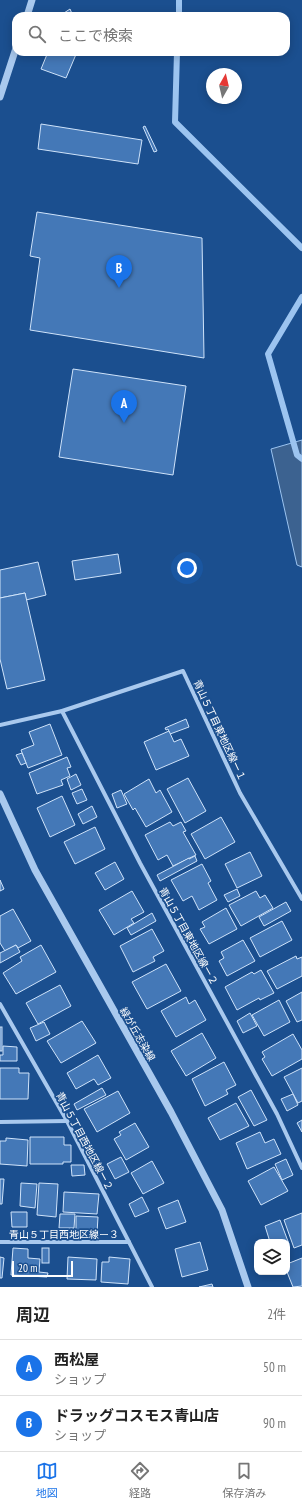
<!DOCTYPE html>
<html lang="ja">
<meta charset="utf-8">
<style>
body{margin:0;font-family:"PT Sans Narrow","Noto Sans JP",sans-serif;background:#f2f2f2;color:#222}
.controls{position:absolute;right:12px;bottom:12px;display:grid;overflow:hidden;border-radius:8px;box-shadow:0 2px 10px #0003}
.controls button{width:36px;height:36px;display:grid;place-items:center;padding:0;border:0;border-bottom:1px solid #e0e0e0;background:#fff;color:#222;font:20px sans-serif}
.compass{position:absolute;left:206px;top:68px;width:36px;height:36px;border-radius:50%;background:#fff;box-shadow:0 2px 10px #0003;rotate:8deg}
.scale{position:absolute;left:12px;bottom:10px;width:61px;box-sizing:border-box;padding-left:4px;border:2px solid #fff;border-top:0;font-size:11px;line-height:14px;white-space:nowrap;color:#fff;-webkit-text-stroke:3px #1b4f8f;paint-order:stroke}
.you{position:absolute;left:187px;top:568px;width:14px;height:14px;margin:-10px;border:3px solid #fff;border-radius:50%;background:#1a73e8;box-shadow:0 0 0 6px #1a73e833}
.badge{display:grid;place-items:center;width:26px;height:26px;border-radius:50%;background:#1a73e8;color:#fff;font-size:13px;font-weight:700}
.pin{position:absolute;translate:-50% -33px;filter:drop-shadow(0 1px 2px #0008)}
.pin::after{content:'';position:absolute;top:21px;width:14px;height:12px;background:inherit;clip-path:polygon(0 0,100% 0,50% 100%)}
.list{margin:0;padding:0;list-style:none}
h2{display:flex;justify-content:space-between;align-items:center;height:52px;margin:0;padding:0 16px;font-size:17px}
h2 small{font-size:13px;font-weight:400;color:#767676}
.list li{display:grid;grid-template-columns:26px 1fr auto;gap:12px;align-items:center;box-sizing:border-box;height:56px;padding:0 16px;border-top:1px solid #e0e0e0}
.list b{display:block;font-size:15px;white-space:nowrap}
.list p{margin:0;font-size:13px;white-space:nowrap;color:#767676}
.list em{font-size:13px;font-style:normal;color:#767676}
.icon{flex:none;width:22px;height:22px;fill:none;stroke:currentColor;stroke-width:2;stroke-linecap:round;stroke-linejoin:round}
.map{position:relative;flex:none;width:302px;height:1287px;overflow:hidden}
.search{position:absolute;background:#fff;box-shadow:0 2px 10px #0003;left:12px;right:12px;top:12px;height:44px;display:flex;align-items:center;gap:10px;box-sizing:border-box;padding:0 14px;border-radius:12px;color:#767676;font-size:15px}
.sheet{height:164px;background:#fff}
nav{display:flex;justify-content:space-around;align-items:center;box-sizing:border-box;height:56px;border-top:1px solid #e0e0e0;background:#fff;font-size:11px;color:#767676}
nav a{display:grid;justify-items:center;gap:2px}
nav .on{color:#1a73e8}
.map>svg:first-child{display:block}
.water{fill:#3c6290;stroke:#9cc4f0}
.lines{fill:none;stroke-linecap:round;stroke-linejoin:round}
.stream{stroke:#9cc4f0;stroke-width:6}
.building{fill:#4478b7;stroke:#cfe3fa}
.minor{stroke:#a9c9ee;stroke-width:4}
.tertiary{stroke:#a9c9ee;stroke-width:7}
.labels{text-anchor:middle;stroke-width:3.5;stroke-linejoin:round;paint-order:stroke}
.street-label{font-size:10px;fill:#fff;stroke:#1b4f8f}
</style>
<div class="map">
<svg width="302" height="1287" viewBox="0 0 302 1287">
<rect width="100%" height="100%" fill="#1b4f8f"/>
<polygon class="water" points="302,440 302,567 297,565 271,449"/>
<g class="lines">
<g class="stream">
<polyline points="179,16 179,0"/>
<polyline points="177,52 175,122 302,248"/>
<polyline points="302,297 268,354 297,455 302,459"/>
</g>
</g>
<g class="building">
<polygon points="70,9 73,16 66,16 64,13"/>
<polygon points="48,52 77,52 66,78 41,69"/>
<polygon points="41,124 142,140 138,164 38,149"/>
<polygon points="145,126 157,151 154,152 143,127"/>
<polygon points="37,212 202,238 204,358 30,330 40,258 30,256"/>
<polygon points="73,369 186,386 173,475 59,457"/>
<polygon points="118,554 121,573 75,580 72,561"/>
<polygon points="38,562 46,595 26,600 25,593 0,598 0,570"/>
<polygon points="25,593 45,680 7,689 0,659 0,598"/>
<polygon points="186,719 189,727 170,734 168,729 166,730 165,728"/>
<polygon points="50,724 62,755 28,768 21,750 34,745 29,732"/>
<polygon points="169,731 174,742 181,739 189,756 156,770 144,742"/>
<polygon points="22,753 26,763 21,765 16,755"/>
<polygon points="67,757 71,767 67,768 70,776 61,780 63,785 37,794 29,773"/>
<polygon points="76,774 81,785 71,790 67,779"/>
<polygon points="188,778 206,811 185,823 167,789"/>
<polygon points="149,779 156,793 160,790 172,812 146,827 135,808 133,810 124,794"/>
<polygon points="82,789 87,800 77,804 72,793"/>
<polygon points="121,790 127,804 117,808 112,794"/>
<polygon points="62,796 75,825 50,837 37,808"/>
<polygon points="92,806 97,817 83,824 78,814"/>
<polygon points="221,817 235,842 205,859 191,834"/>
<polygon points="170,822 173,826 181,822 186,831 183,832 196,855 173,866 167,855 158,860 145,835"/>
<polygon points="95,827 105,849 75,864 64,842"/>
<polygon points="250,852 262,876 237,888 225,864"/>
<polygon points="195,856 197,861 160,881 157,875 189,858 189,859"/>
<polygon points="115,862 124,879 105,890 95,873"/>
<polygon points="202,864 211,881 208,883 217,900 199,910 192,896 183,901 171,880"/>
<polygon points="0,880 4,889 0,891"/>
<polygon points="237,889 240,896 228,902 224,895"/>
<polygon points="132,891 144,912 131,919 134,923 114,935 99,910"/>
<polygon points="256,891 260,898 265,895 273,908 241,926 229,905"/>
<polygon points="286,902 291,911 264,926 259,917"/>
<polygon points="226,908 237,929 209,944 200,929 205,927 202,922"/>
<polygon points="13,909 31,941 18,948 16,945 5,951 0,943 0,916"/>
<polygon points="152,913 156,921 131,935 127,928"/>
<polygon points="282,921 292,940 260,957 250,938"/>
<polygon points="152,929 164,951 153,957 155,961 133,972 120,946"/>
<polygon points="243,940 255,961 227,976 219,961 224,958 221,952"/>
<polygon points="16,945 20,952 0,963 0,953"/>
<polygon points="41,945 56,972 16,994 3,973 22,961 20,957"/>
<polygon points="296,956 297,959 302,957 302,976 277,989 267,971"/>
<polygon points="166,964 181,991 147,1009 132,982"/>
<polygon points="261,970 274,993 260,1000 259,998 237,1010 225,987 252,972 254,974"/>
<polygon points="60,985 71,1006 38,1024 26,1003"/>
<polygon points="302,992 302,1020 297,1022 286,1001"/>
<polygon points="186,997 189,1004 195,1000 206,1020 176,1037 161,1011"/>
<polygon points="279,1000 290,1022 264,1036 252,1015"/>
<polygon points="250,1013 257,1026 243,1033 237,1021"/>
<polygon points="82,1021 96,1043 61,1063 47,1041"/>
<polygon points="44,1022 50,1034 36,1041 30,1028"/>
<rect x="0" y="1027" width="2" height="24"/>
<polygon points="202,1033 216,1058 186,1076 171,1051"/>
<polygon points="293,1034 302,1050 302,1059 272,1076 262,1059 265,1057 262,1052"/>
<polygon points="3,1046 17,1047 17,1061 0,1061 0,1055 3,1055"/>
<polygon points="98,1055 111,1078 98,1085 94,1079 76,1089 67,1073"/>
<polygon points="224,1062 236,1085 226,1090 228,1094 205,1106 192,1079"/>
<polygon points="0,1068 19,1068 19,1073 29,1073 28,1099 0,1099"/>
<polygon points="302,1068 302,1101 298,1103 284,1077"/>
<polygon points="102,1088 106,1095 77,1110 74,1104"/>
<polygon points="251,1090 267,1120 254,1126 238,1097"/>
<polygon points="118,1091 130,1113 97,1132 84,1109"/>
<polygon points="293,1094 298,1105 287,1111 281,1099"/>
<polygon points="236,1103 249,1126 220,1140 208,1118"/>
<polygon points="302,1120 302,1132 297,1123"/>
<polygon points="135,1123 149,1147 126,1160 114,1139 121,1135 119,1132"/>
<polygon points="260,1132 265,1143 274,1139 281,1154 247,1169 236,1143"/>
<polygon points="30,1137 64,1137 64,1145 71,1145 71,1162 63,1162 63,1164 30,1164"/>
<polygon points="6,1138 28,1140 27,1166 0,1164 0,1141 6,1141"/>
<polygon points="121,1157 129,1172 115,1179 107,1164"/>
<polygon points="286,1159 293,1175 282,1180 275,1164"/>
<polygon points="152,1161 164,1183 143,1194 131,1173"/>
<polygon points="71,1165 84,1165 85,1175 72,1176"/>
<polygon points="274,1167 288,1191 261,1205 248,1181"/>
<polygon points="0,1179 4,1179 2,1204 0,1204"/>
<polygon points="21,1183 37,1184 35,1208 20,1206"/>
<polygon points="39,1183 58,1184 56,1217 37,1215"/>
<polygon points="64,1192 99,1194 97,1214 63,1212"/>
<polygon points="142,1197 149,1211 135,1217 129,1204"/>
<polygon points="178,1200 186,1222 166,1229 158,1208"/>
<polygon points="11,1212 27,1212 27,1227 12,1227"/>
<polygon points="302,1213 302,1245 294,1248 284,1220"/>
<polygon points="60,1214 75,1214 74,1228 59,1228"/>
<polygon points="76,1216 98,1217 97,1233 76,1232"/>
<polygon points="280,1220 289,1244 287,1245 287,1242 270,1242 265,1226"/>
<polygon points="200,1242 208,1270 182,1277 175,1249"/>
<polygon points="13,1248 28,1249 28,1258 40,1259 39,1272 48,1273 47,1277 11,1275"/>
<rect x="42" y="1248" width="7" height="15"/>
<polygon points="0,1257 4,1258 2,1278 0,1278"/>
<polygon points="68,1257 97,1259 96,1280 67,1279"/>
<polygon points="109,1257 130,1259 128,1284 101,1282 102,1262 109,1262"/>
<polygon points="302,1258 302,1286 293,1287 287,1272 287,1264"/>
<polygon points="212,1284 213,1287 199,1287"/>
</g>
<g class="lines">
<g class="minor">
<polyline points="62,711 140,863 277,1114 302,1168"/>
<polyline points="0,725 62,711 183,671 240,793 302,899"/>
<polyline points="0,1004 67,1121 152,1287"/>
<polyline points="0,1122 67,1121"/>
<polyline points="0,1242 129,1242"/>
</g>
<g class="tertiary">
<polyline points="27,16 32,0"/>
<polyline points="0,97 16,48"/>
<polyline points="0,794 35,870 171,1112 222,1210 248,1287"/>
</g>
</g>
<g class="labels">
<g class="street-label">
<text transform="translate(220 730) rotate(65)" y="4">青山５丁目東地区線ー１</text>
<text transform="translate(189 936) rotate(61)" y="4">青山５丁目東地区線ー２</text>
<text transform="translate(138 1034) rotate(60)" y="4">緑が丘志染線</text>
<text transform="translate(85 1141) rotate(62)" y="4">青山５丁目西地区線ー２</text>
<text x="64" y="1238">青山５丁目西地区線ー３</text>
</g>
</g>
</svg>
<div class="controls">
<button><svg class="icon" aria-label="layers" viewBox="0 0 24 24"><path d="M12 4l9 5-9 5-9-5zM3 14l9 5 9-5"/></svg></button>
</div>
<svg class="compass" viewBox="-18 -18 36 36"><path d="M0-13l5 13h-10z" fill="#e53935"/><path d="M0 13l5-13h-10z" fill="#767676"/></svg>
<div class="scale">20 m</div>
<div class="you"></div>
<div class="pin badge" style="left:124px;top:423px">A</div>
<div class="pin badge" style="left:119px;top:288px">B</div>
<div class="search"><svg class="icon" aria-label="search" viewBox="0 0 24 24"><circle cx="10" cy="10" r="6"/><path d="M15 15l6 6"/></svg>ここで検索</div>
</div>
<section class="sheet">
<h2>周辺<small>2件</small></h2>
<ul class="list">
<li><span class="badge">A</span><div><b>西松屋</b><p>ショップ</p></div><em>50 m</em></li>
<li><span class="badge">B</span><div><b>ドラッグコスモス青山店</b><p>ショップ</p></div><em>90 m</em></li>
</ul>
</section>
<nav>
<a class="on"><svg class="icon" aria-label="map" viewBox="0 0 24 24"><path d="M3 6l6-2 6 2 6-2v14l-6 2-6-2-6 2zM9 4v14M15 6v14"/></svg>地図</a>
<a><svg class="icon" aria-label="directions" viewBox="0 0 24 24"><path d="M12 3l9 9-9 9-9-9zM9 14v-3h6M13 9l2 2-2 2"/></svg>経路</a>
<a><svg class="icon" aria-label="saved" viewBox="0 0 24 24"><path d="M7 4h10v16l-5-4-5 4z"/></svg>保存済み</a>
</nav>
